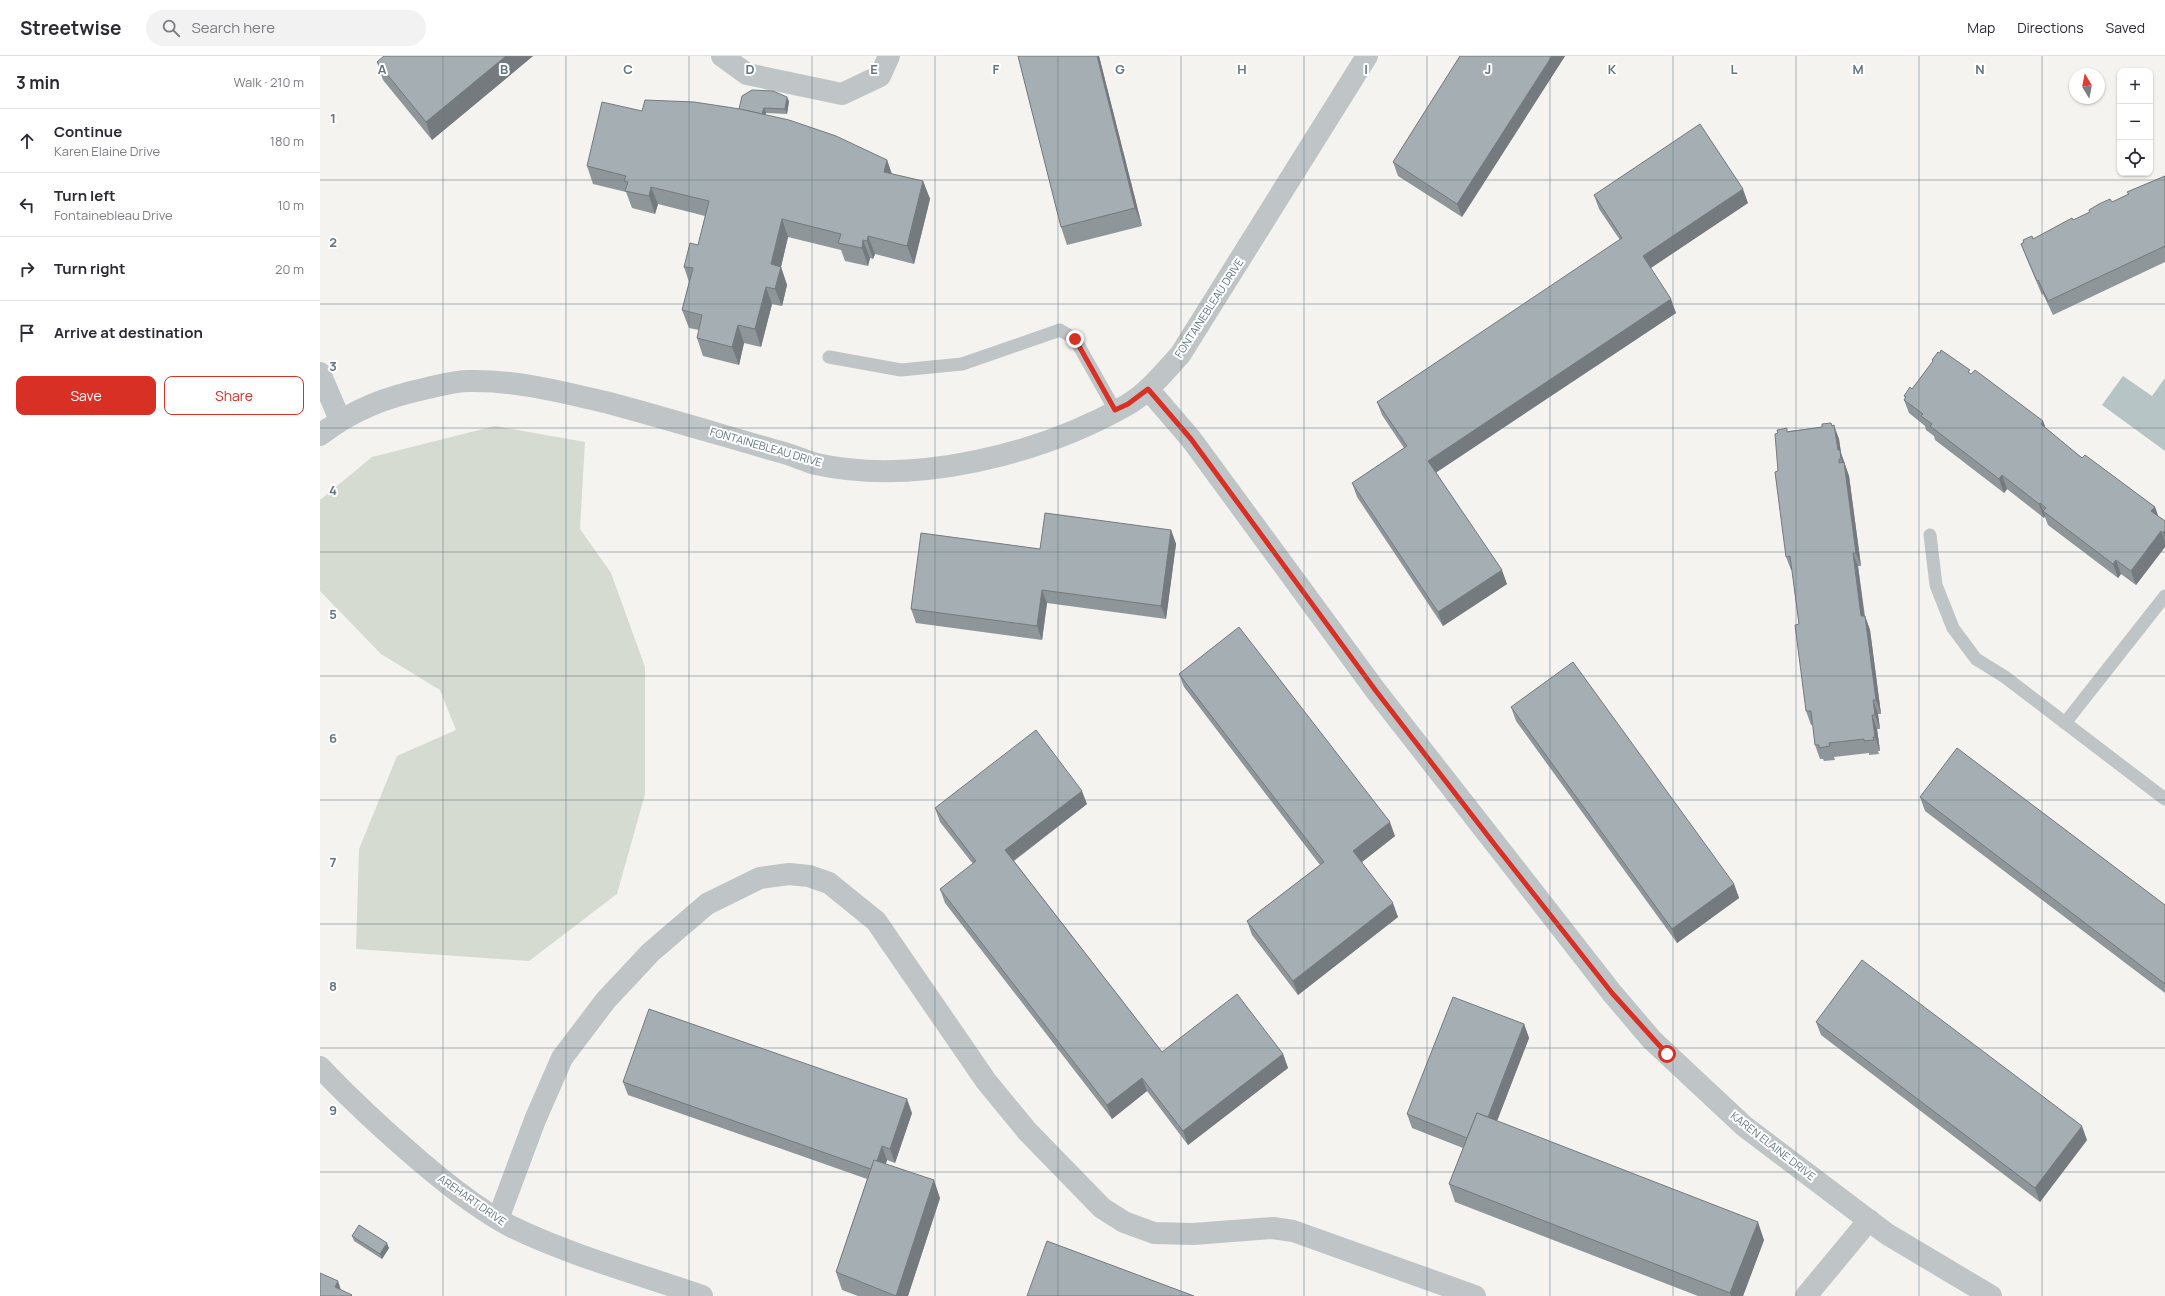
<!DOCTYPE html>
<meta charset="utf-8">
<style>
body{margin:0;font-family:Manrope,sans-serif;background:#f2f2f3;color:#2b2b33}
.controls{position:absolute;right:12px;top:12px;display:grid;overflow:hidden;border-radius:8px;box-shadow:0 1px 3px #0004}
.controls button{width:36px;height:36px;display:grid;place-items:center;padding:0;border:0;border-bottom:1px solid #e1e1e2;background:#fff;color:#2b2b33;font:20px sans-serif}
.compass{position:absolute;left:1749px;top:12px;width:36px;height:36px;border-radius:50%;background:#fff;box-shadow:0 1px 3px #0004;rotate:350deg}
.stop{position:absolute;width:12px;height:12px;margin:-9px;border:3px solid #d93025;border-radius:50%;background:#fff}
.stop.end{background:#d93025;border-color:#fff;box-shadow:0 1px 4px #0008}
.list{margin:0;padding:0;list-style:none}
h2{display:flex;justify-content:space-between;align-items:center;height:52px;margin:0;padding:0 16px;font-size:17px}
h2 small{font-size:13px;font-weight:400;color:#7c7c81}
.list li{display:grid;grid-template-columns:26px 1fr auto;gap:12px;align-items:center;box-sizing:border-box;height:64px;padding:0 16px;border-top:1px solid #e1e1e2}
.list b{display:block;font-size:15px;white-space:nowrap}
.list p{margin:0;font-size:13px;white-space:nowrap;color:#7c7c81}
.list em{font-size:13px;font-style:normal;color:#7c7c81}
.actions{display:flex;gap:8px;padding:12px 16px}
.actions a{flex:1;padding:9px 0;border:1px solid #d93025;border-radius:8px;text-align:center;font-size:14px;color:#d93025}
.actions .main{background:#d93025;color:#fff}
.icon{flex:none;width:22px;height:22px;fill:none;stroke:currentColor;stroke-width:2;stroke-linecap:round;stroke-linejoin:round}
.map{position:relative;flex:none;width:1845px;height:1240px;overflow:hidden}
header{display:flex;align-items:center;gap:24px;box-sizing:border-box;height:56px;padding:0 20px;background:#fff;border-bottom:1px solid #e1e1e2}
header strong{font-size:19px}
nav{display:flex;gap:22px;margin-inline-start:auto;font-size:14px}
.search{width:280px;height:36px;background:#f2f2f3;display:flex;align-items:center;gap:10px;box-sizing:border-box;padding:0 14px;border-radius:22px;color:#7c7c81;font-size:15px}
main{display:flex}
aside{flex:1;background:#fff}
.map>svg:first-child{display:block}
.green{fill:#d5dbd0}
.water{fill:#b6c4c6}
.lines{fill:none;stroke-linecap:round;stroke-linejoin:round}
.lane{stroke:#bfc4c6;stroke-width:13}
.street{stroke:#bfc4c6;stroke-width:22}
.wall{fill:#8e969a}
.shaded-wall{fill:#747a7d}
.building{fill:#a5afb3;stroke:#747a7d}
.route{stroke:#d93025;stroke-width:5}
.grid{fill:none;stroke:#627681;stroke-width:1;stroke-opacity:0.55}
.labels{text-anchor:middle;stroke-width:4;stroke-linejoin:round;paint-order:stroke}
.street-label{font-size:11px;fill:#627681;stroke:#fff}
.grid-label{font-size:13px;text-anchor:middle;font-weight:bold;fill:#627681;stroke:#fff;stroke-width:4;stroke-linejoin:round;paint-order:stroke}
</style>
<header>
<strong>Streetwise</strong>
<div class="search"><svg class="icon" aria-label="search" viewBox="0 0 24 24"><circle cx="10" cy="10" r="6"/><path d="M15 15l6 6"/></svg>Search here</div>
<nav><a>Map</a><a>Directions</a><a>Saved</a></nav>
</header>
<main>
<aside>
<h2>3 min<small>Walk · 210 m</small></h2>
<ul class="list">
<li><svg class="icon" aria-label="ahead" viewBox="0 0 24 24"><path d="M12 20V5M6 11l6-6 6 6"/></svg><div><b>Continue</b><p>Karen Elaine Drive</p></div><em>180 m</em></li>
<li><svg class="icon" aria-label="left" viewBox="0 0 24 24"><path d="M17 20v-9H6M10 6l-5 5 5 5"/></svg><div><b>Turn left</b><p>Fontainebleau Drive</p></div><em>10 m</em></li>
<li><svg class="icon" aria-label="right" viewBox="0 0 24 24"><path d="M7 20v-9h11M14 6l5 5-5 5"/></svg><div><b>Turn right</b></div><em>20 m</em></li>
<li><svg class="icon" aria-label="arrive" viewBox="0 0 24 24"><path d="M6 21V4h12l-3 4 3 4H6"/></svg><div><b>Arrive at destination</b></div></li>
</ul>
<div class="actions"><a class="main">Save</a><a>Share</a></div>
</aside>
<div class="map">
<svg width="1845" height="1240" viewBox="0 0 1845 1240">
<rect width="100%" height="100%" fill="#f4f3ef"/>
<polygon class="green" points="175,370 265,386 260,473 291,517 325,611 325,738 297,838 209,905 36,893 39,793 77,700 136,674 120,634 61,598 0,535 0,444 52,401"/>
<polygon class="water" points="1803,320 1832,340 1845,322 1845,395 1782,349"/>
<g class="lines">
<g class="lane">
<polyline points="509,301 581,314 642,308 740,274 755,283 795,354"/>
<polyline points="1610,479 1616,529 1633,572 1656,603 1685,621 1845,743"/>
<polyline points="1745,667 1845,540"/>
</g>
<g class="street">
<polyline points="402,0 427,18 522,38 560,20 569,0"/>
<polyline points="0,317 20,364"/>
<polyline points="828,333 871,383 1056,635 1292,937 1332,984 1424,1070 1567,1178 1671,1240"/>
<path d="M0,379C34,353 66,341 108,332C121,329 135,325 149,325C197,324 242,336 289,347C345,362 401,379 457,395C470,398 483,404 496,408C595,430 721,398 807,349C828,337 844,316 860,299L1047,0"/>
<path d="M0,1011C32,1045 66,1076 101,1106C129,1130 159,1154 192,1171C252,1200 319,1218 382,1240"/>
<polyline points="178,1163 215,1064 242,1002 286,944 331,896 387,848 440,822 469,818 489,820 509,827 556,865 666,1025 707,1075 782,1152 804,1166 834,1177 873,1178 953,1172 973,1175 1155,1240"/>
<polyline points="1486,1240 1549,1164"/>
</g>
</g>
<g class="wall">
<polygon points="64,0 213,0 112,84 63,24 57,6"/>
<polygon points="698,0 779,0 822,170 747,189 741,171"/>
<polygon points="1140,0 1245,0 1142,161 1078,120 1073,106"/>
<polygon points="469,45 467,58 446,57 445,59 567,104 572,118 603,125 610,143 594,208 555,198 553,203 550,202 548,210 525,205 521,194 468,181 461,211 467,229 462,250 452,248 441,291 424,287 419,309 383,300 377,282 379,274 369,272 362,254 369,226 364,211 378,189 385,160 338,148 335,158 312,152 306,136 273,128 267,110 322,55 419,53"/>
<polygon points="1845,120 1845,206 1733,259 1723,238 1722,239 1706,201 1701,188 1704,186 1703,184 1713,183 1770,156 1769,154 1792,146 1808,138 1807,136"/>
<polygon points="1274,139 1428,147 1330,212 1356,257 1116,416 1187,528 1123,570 1037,441 1032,427 1084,392 1062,359 1057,346 1300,184 1279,153"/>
<polygon points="1612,304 1652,318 1723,365 1726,373 1762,402 1835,451 1838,460 1845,465 1845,491 1816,529 1801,518 1798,522 1728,469 1725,461 1725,460 1724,462 1687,433 1684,437 1615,384 1614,380 1606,374 1605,370 1589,357 1584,344 1585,342 1584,340 1592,333 1613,306"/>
<polygon points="1513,370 1519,383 1521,397 1529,420 1541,510 1538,510 1545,560 1550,574 1561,658 1558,658 1560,673 1557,673 1560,695 1558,695 1559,698 1549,699 1549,697 1514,701 1515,704 1504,705 1503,703 1500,703 1495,689 1493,669 1491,669 1486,655 1479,568 1472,514 1471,514 1466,501 1468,375"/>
<polygon points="851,474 856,488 846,563 727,547 722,584 596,567 591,553 720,493"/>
<polygon points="859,618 1075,780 1042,806 1078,861 978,939 932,879 927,865 1000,809 864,631"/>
<polygon points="1191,651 1414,828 1419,842 1357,887 1196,665"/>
<polygon points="1600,741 1845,849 1845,937 1605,755"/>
<polygon points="767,748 694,805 842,996 963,998 968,1012 868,1089 827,1035 792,1063 625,847 620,833 653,808 620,766 615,752"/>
<polygon points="1496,966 1767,1084 1720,1146 1501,979"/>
<polygon points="1204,968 1209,982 1177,1065 1444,1184 1423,1240 1378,1240 1135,1146 1129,1128 1143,1092 1092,1072 1087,1058"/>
<polygon points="303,1026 592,1057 575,1107 567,1104 566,1108 620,1142 588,1240 538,1240 522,1234 516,1216 547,1123 308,1039"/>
<polygon points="32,1180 69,1192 62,1203 34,1185"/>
</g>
<g class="shaded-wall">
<polygon points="186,0 213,0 112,84 106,66"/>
<polygon points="777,0 779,0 822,170 815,152"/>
<polygon points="1232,0 1245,0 1142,161 1137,148"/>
<polygon points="467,41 469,45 467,58 465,53"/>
<polygon points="444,52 446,57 443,66 441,62"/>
<polygon points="567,104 573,122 564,116"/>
<polygon points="603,125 610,143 594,208 587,190"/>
<polygon points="331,131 338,148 335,158 329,140"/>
<polygon points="1423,133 1428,147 1328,214 1323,200"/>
<polygon points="462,163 468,181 460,215 461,211 467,229 462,250 455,233 451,208"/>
<polygon points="548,180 555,198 553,203 547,185"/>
<polygon points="543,184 550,202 548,210 542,192"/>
<polygon points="446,231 452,248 441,291 435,273"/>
<polygon points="1351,243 1356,257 1114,418 1108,405"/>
<polygon points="418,269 424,287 419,309 412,291"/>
<polygon points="1723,365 1728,379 1721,368"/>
<polygon points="1511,367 1516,378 1514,369 1519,383 1521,397 1529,420 1541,510 1536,497 1525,414 1518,394 1512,370"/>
<polygon points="1682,419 1687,433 1684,437 1679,423"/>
<polygon points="1720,447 1725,460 1724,462 1719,448"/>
<polygon points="1835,451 1840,465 1831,455"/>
<polygon points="851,474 856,488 846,563 841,550"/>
<polygon points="1845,474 1845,482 1843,477"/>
<polygon points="1841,475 1845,485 1845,491 1816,529 1811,515"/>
<polygon points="1533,497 1538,510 1546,574 1541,560"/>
<polygon points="1796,504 1801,518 1798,522 1793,508"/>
<polygon points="1182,514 1187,528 1123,570 1118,556"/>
<polygon points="722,534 727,547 722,584 717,570"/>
<polygon points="1545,560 1550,574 1561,658 1556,644"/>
<polygon points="1553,644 1558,658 1560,673 1555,659"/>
<polygon points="1552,659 1557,673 1560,695 1555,681"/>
<polygon points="762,735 767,748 690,807 685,794"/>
<polygon points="1070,766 1075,780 1038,809 1033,795"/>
<polygon points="1414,828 1419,842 1357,887 1352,873"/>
<polygon points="1073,847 1078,861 978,939 973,925"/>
<polygon points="1204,968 1209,982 1172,1078 1167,1065"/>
<polygon points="963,998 968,1012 868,1089 863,1075"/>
<polygon points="822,1022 827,1035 792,1063 787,1049"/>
<polygon points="587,1043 592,1057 575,1107 570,1093"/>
<polygon points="1762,1070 1767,1084 1720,1146 1715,1132"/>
<polygon points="562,1090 567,1104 558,1127 553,1114"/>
<polygon points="614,1124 620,1142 588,1240 576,1240"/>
<polygon points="1438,1166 1444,1184 1423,1240 1411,1240 1410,1237"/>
<polygon points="67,1187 69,1192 62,1203 60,1198"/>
<polygon points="18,1225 21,1234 15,1231"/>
</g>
<g class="building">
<polygon points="64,0 186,0 106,66 57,6"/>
<polygon points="698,0 777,0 815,152 741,171"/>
<polygon points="1140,0 1232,0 1137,148 1073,106"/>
<polygon points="432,34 453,35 467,41 465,53 444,52 442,58 419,53 422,40"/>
<polygon points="325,44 374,46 420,53 469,64 516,80 567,104 564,116 603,125 587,190 548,180 547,185 543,184 542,192 518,187 521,178 462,163 451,208 461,211 455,233 446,231 435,273 418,269 412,291 377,282 382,259 362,254 373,212 364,211 370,187 378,189 389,145 331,131 329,140 305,135 308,126 304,125 306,120 267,110 282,46 322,55"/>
<polygon points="1380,68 1423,133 1323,200 1351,243 1108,405 1182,514 1118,556 1032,427 1087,390 1057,346 1302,182 1274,139"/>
<polygon points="1845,120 1845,190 1728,245 1718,224 1717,225 1701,188 1704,186 1703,184 1712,180 1713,183 1752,162 1753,164 1770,156 1769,154 1779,148 1790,143 1792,146 1809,138 1807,136"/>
<polygon points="1621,294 1650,314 1648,316 1651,318 1655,314 1723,365 1721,368 1762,402 1765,399 1835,451 1831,455 1845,465 1845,474 1843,477 1841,475 1811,515 1796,504 1793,508 1723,455 1726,452 1720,447 1719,448 1682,419 1679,423 1610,370 1612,368 1601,360 1603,358 1584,344 1586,341 1584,340 1590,331 1592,333 1613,305 1612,304 1618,296 1620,297"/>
<polygon points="1511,367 1512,370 1514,369 1518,394 1520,394 1521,403 1519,403 1519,407 1524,406 1536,497 1533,497 1541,560 1545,560 1556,644 1553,644 1555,659 1552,659 1555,681 1553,681 1554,684 1544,685 1544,683 1509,687 1510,690 1499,692 1499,689 1495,689 1491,655 1486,655 1475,569 1479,568 1470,500 1466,501 1455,416 1458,415 1455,378 1458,377 1457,374 1467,372 1467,376 1502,371 1502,368"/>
<polygon points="725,457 851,474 841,550 722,534 717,570 591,553 601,477 720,493"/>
<polygon points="919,571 1070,766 1033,795 1073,847 973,925 927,865 1004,806 859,618"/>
<polygon points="1253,606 1414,828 1352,873 1191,651"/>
<polygon points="716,674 762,735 685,794 842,996 917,938 963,998 863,1075 822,1022 787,1049 620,833 656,805 615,752"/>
<polygon points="1637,692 1845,849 1845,928 1600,741"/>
<polygon points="1542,904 1762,1070 1715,1132 1496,966"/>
<polygon points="1133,941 1204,968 1168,1061 1157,1057 1147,1082 1087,1058"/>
<polygon points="329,953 587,1043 570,1093 562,1090 557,1105 554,1104 551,1113 303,1026"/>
<polygon points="1157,1057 1438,1166 1410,1237 1129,1128"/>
<polygon points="554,1104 614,1124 576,1240 516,1216"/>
<polygon points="39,1169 67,1187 60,1198 32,1180"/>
<polygon points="727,1185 874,1240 707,1240"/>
<polygon points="0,1217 18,1225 15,1231 32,1239 31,1240 0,1240"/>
</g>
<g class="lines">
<polyline class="route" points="755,283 795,354 808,348 828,333 871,383 1056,635 1175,789 1292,937 1347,998"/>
</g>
<path class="grid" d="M123,0V1240M246,0V1240M369,0V1240M492,0V1240M615,0V1240M738,0V1240M861,0V1240M984,0V1240M1107,0V1240M1230,0V1240M1353,0V1240M1476,0V1240M1599,0V1240M1722,0V1240M0,124H1845M0,248H1845M0,372H1845M0,496H1845M0,620H1845M0,744H1845M0,868H1845M0,992H1845M0,1116H1845"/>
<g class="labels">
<g class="street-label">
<text transform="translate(889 252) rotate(-57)" y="4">FONTAINEBLEAU DRIVE</text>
<text transform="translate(446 391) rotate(16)" y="4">FONTAINEBLEAU DRIVE</text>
<text transform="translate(1453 1090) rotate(38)" y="4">KAREN ELAINE DRIVE</text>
<text transform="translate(152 1144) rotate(35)" y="4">AREHART DRIVE</text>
</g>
</g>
<g class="grid-label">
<text x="62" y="18">A</text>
<text x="184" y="18">B</text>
<text x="308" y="18">C</text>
<text x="430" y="18">D</text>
<text x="554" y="18">E</text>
<text x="676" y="18">F</text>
<text x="800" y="18">G</text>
<text x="922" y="18">H</text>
<text x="1046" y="18">I</text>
<text x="1168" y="18">J</text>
<text x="1292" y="18">K</text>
<text x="1414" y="18">L</text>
<text x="1538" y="18">M</text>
<text x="1660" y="18">N</text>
<text x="13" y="67">1</text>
<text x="13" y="191">2</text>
<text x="13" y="315">3</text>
<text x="13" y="439">4</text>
<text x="13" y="563">5</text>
<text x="13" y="687">6</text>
<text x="13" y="811">7</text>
<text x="13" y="935">8</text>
<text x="13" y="1059">9</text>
</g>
</svg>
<div class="controls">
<button>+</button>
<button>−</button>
<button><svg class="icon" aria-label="locate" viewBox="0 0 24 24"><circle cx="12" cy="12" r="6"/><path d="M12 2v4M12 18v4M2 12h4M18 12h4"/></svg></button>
</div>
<svg class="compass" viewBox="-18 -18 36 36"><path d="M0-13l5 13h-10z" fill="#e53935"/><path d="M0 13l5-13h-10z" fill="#7c7c81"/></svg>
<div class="stop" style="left:1347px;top:998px"></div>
<div class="stop end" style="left:755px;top:283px"></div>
</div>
</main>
